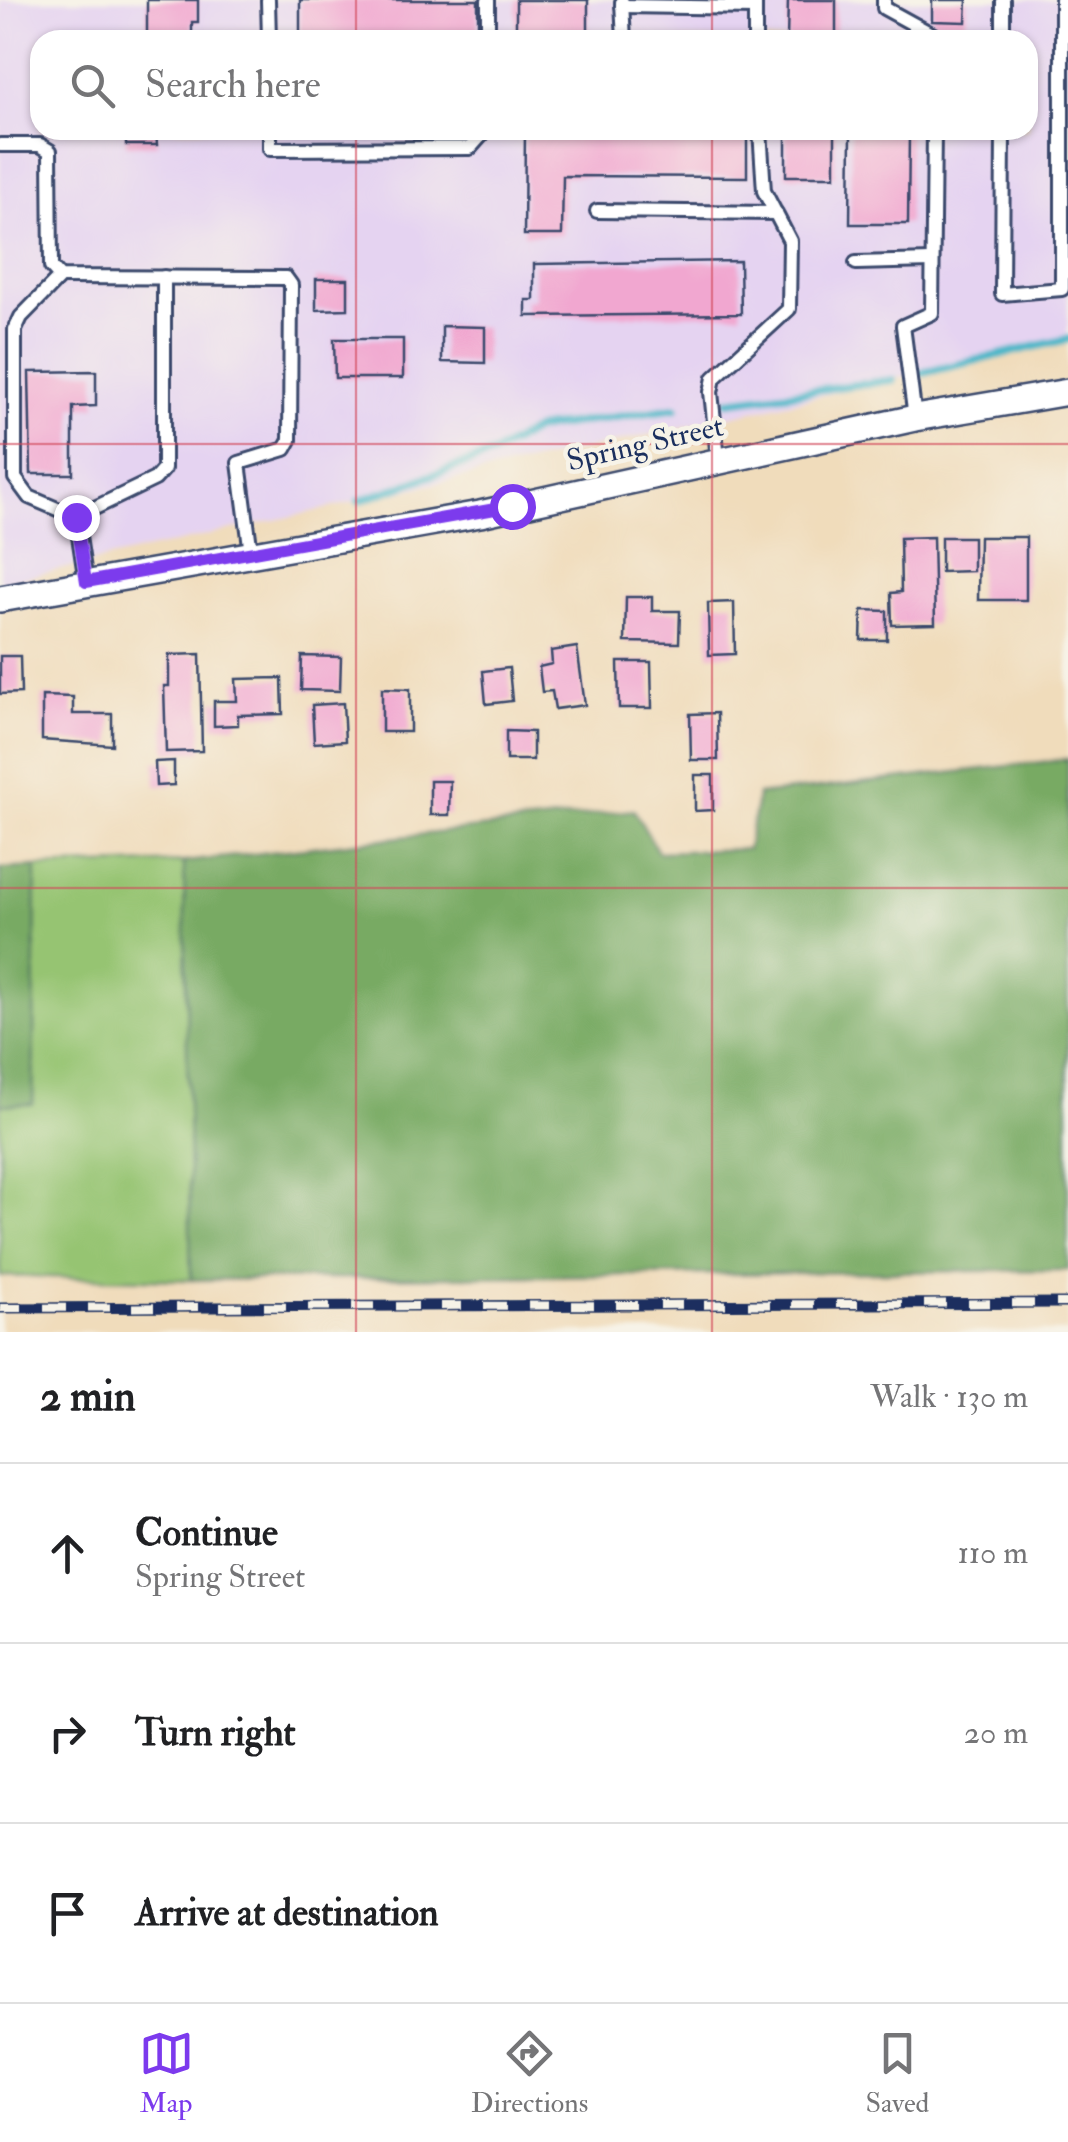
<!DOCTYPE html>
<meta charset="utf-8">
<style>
body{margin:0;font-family:"IM FELL Double Pica",serif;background:#f2f2f2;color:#202124}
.stop{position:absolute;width:30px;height:30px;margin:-22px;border:8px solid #7c3aed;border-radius:50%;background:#fff}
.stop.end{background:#7c3aed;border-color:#fff;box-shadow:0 2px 10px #0008}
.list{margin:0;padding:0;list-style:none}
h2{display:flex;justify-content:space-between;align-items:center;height:130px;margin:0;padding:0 40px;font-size:42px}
h2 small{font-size:32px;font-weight:400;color:#757577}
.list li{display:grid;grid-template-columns:65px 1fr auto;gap:30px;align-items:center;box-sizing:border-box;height:180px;padding:0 40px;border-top:2px solid #e0e0e0}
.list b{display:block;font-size:38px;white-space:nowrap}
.list p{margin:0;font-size:32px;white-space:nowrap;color:#757577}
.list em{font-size:32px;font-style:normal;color:#757577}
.icon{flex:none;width:55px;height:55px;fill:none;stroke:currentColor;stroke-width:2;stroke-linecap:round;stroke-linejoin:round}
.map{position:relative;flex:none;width:1068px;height:1332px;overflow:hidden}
.search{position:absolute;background:#fff;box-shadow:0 2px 8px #0004;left:30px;right:30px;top:30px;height:110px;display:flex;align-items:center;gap:25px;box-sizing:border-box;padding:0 35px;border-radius:30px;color:#757577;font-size:38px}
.sheet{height:670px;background:#fff}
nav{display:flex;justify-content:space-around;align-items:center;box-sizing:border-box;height:140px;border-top:2px solid #e0e0e0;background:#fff;font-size:28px;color:#757577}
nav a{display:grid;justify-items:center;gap:5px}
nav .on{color:#7c3aed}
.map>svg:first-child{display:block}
.built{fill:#e5d3f1;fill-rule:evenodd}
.green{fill:#96c472;stroke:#587a68;stroke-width:2.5}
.forest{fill:#78aa64;stroke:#4a6c61;stroke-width:2.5}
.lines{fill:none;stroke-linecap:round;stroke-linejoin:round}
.stream{stroke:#4db7c9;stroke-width:8}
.building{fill:#f1a7d0}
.lane-casing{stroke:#3b496c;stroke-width:18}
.street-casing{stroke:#3b496c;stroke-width:30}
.lane{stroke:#fff;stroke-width:12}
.street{stroke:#fff;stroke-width:25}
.rail-casing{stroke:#1b2f5e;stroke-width:11}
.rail{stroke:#f7f3e8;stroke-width:8;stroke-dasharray:22;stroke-linecap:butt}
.route{stroke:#7c3aed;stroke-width:12}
.grid{fill:none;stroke:#d1495b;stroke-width:2.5;stroke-opacity:0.55}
.labels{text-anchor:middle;stroke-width:9;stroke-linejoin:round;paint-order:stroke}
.street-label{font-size:30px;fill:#1b2f5e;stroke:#f7f3e8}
</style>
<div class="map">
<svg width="1068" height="1332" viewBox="0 0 1068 1332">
<rect width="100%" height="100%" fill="#f7f3e8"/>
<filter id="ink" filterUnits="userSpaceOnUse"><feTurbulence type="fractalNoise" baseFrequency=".01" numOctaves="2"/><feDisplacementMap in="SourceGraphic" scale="20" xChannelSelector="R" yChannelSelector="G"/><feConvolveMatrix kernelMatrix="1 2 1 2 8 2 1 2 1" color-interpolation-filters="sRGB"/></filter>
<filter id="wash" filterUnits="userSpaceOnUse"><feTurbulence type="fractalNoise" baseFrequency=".0048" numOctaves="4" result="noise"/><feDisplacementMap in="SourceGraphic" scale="40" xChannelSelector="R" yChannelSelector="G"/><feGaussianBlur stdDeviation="2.25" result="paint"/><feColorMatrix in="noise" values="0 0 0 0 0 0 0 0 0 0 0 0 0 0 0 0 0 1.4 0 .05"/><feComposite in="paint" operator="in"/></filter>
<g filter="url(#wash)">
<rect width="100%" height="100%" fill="#f0dcbb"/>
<path class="built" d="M0,0H1068V339L0,583ZM40,40H1028V130H40Z"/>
<polygon class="green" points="184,862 191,1280 0,1276 0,1105 33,1103 36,867"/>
<g class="forest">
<polygon points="1068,759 1068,1270 191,1280 184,862 634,810 658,852 747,849 758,795"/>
<polygon points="36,867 33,1104 0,1105 0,869"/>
</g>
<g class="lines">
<g class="stream">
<polyline points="918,374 1068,339"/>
<polyline points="728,401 893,380"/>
<polyline points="359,501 493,454 537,429 676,408"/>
</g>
</g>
<g id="blocks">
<g class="building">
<polygon points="147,0 198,0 198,22 192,22 192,40 147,40"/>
<rect x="300" y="0" width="178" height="40"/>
<polygon points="516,0 588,0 588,40 525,40 525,29 516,29"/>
<polygon points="788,0 836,0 836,40 787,40"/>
<polygon points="932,0 967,0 966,22 932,21"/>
<polygon points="905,34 905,40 845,40 844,35"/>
<polygon points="126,130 156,130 157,145 126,145"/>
<polygon points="525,130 747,130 747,177 563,176 562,235 524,235"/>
<rect x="786" y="130" width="49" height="46"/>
<polygon points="851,132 909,133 908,224 850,224"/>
<polygon points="740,261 741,314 526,316 526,300 534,300 534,264"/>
<polygon points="316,279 348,279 348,309 316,310"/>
<polygon points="442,326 485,327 485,363 442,362"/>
<polygon points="334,339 403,339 403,378 335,378"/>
<polygon points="96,371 96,406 73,407 73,474 31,474 29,372"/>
<polygon points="933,537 935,624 892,625 891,593 901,592 900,538"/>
<polygon points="941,537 973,537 973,571 941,572"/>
<polygon points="979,537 1026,537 1026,600 978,600"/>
<polygon points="626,597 652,597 652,611 680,611 679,643 625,642"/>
<polygon points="734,602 735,654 709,655 708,603"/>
<polygon points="862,610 887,611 887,640 861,640"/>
<polygon points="577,647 585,705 555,709 552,691 542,692 539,667 552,664 551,651"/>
<polygon points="200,654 202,751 166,752 164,686 169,686 169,655"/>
<polygon points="0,656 20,656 21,693 0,694"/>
<polygon points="302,656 341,657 340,691 301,690"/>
<polygon points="618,662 651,662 652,708 619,708"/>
<polygon points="509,668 512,701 486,704 483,671"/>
<polygon points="282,678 283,714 238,715 238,725 214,726 214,701 237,701 236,679"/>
<polygon points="382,688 410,689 410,732 382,732"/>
<polygon points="42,696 73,697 73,714 112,714 112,745 42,740"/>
<polygon points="343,703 345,741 314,743 312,705"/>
<polygon points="717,713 718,760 691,760 690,714"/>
<polygon points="506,731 533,732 533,760 506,760"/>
<polygon points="174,761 174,785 156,786 155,762"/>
<polygon points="695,775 713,775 713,810 695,811"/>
<polygon points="430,781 450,781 449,815 430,815"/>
</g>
</g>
</g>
<g filter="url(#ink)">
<use href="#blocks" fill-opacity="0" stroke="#3b496c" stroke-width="2.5"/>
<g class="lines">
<defs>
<g id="lane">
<polyline points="268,0 269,40"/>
<polyline points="884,0 884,8 935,36 935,40"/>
<polyline points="1003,0 1003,40"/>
<polyline points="622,2 624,40"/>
<polyline points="755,2 755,40"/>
<polyline points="622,6 755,8"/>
<polyline points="488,40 488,0"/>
<polyline points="270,130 270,149 470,148 486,130"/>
<polyline points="1003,130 1002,294 1062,289 1062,0"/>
<polyline points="0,145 40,145 50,151 51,267 60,277 286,278 291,285 290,440 285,449 239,463 251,553"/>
<polyline points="597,211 776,213"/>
<polyline points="856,263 932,261"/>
<polyline points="60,277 21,317 15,330 15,478 29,497 76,517 86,582"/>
<polyline points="915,418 903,326 932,313 934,130"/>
<polyline points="718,459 711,392 714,378 789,309 790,241 764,191 760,130"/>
<polyline points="76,517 155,479 164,469 164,277"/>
</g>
<polyline id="street" points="0,599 480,514 915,418 1068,392"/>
</defs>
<use href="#lane" class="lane-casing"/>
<use href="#street" class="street-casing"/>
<use href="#lane" class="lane"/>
<use href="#street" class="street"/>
<defs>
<polyline id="rail" points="0,1308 1068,1303"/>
</defs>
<use href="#rail" class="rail-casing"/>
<use href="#rail" class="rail"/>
</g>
</g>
<g class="lines" filter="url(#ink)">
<polyline class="route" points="76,517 86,582 512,506"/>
</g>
<path class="grid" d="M356,0V40M712,0V40M356,130V1332M712,130V1332M0,444H1068M0,888H1068"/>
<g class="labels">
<g class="street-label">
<text transform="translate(645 443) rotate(-13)" y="10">Spring Street</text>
</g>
</g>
</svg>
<div class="stop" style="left:512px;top:506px"></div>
<div class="stop end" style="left:76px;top:517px"></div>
<div class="search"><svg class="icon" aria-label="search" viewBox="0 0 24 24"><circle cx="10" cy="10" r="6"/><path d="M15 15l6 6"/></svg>Search here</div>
</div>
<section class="sheet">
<h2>2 min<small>Walk · 130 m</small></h2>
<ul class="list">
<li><svg class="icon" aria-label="ahead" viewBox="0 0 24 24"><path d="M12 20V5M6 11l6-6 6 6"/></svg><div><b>Continue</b><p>Spring Street</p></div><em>110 m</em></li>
<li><svg class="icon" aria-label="right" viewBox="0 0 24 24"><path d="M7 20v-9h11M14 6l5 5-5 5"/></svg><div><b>Turn right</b></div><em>20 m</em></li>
<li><svg class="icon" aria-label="arrive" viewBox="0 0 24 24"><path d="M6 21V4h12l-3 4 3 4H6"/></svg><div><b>Arrive at destination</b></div></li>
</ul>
</section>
<nav>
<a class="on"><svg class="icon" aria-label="map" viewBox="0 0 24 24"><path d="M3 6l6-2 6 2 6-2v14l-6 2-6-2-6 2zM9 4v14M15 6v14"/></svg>Map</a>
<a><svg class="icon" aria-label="directions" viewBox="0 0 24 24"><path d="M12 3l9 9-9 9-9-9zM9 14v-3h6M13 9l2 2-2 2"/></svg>Directions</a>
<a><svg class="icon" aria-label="saved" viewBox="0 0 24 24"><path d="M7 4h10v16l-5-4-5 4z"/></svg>Saved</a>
</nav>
